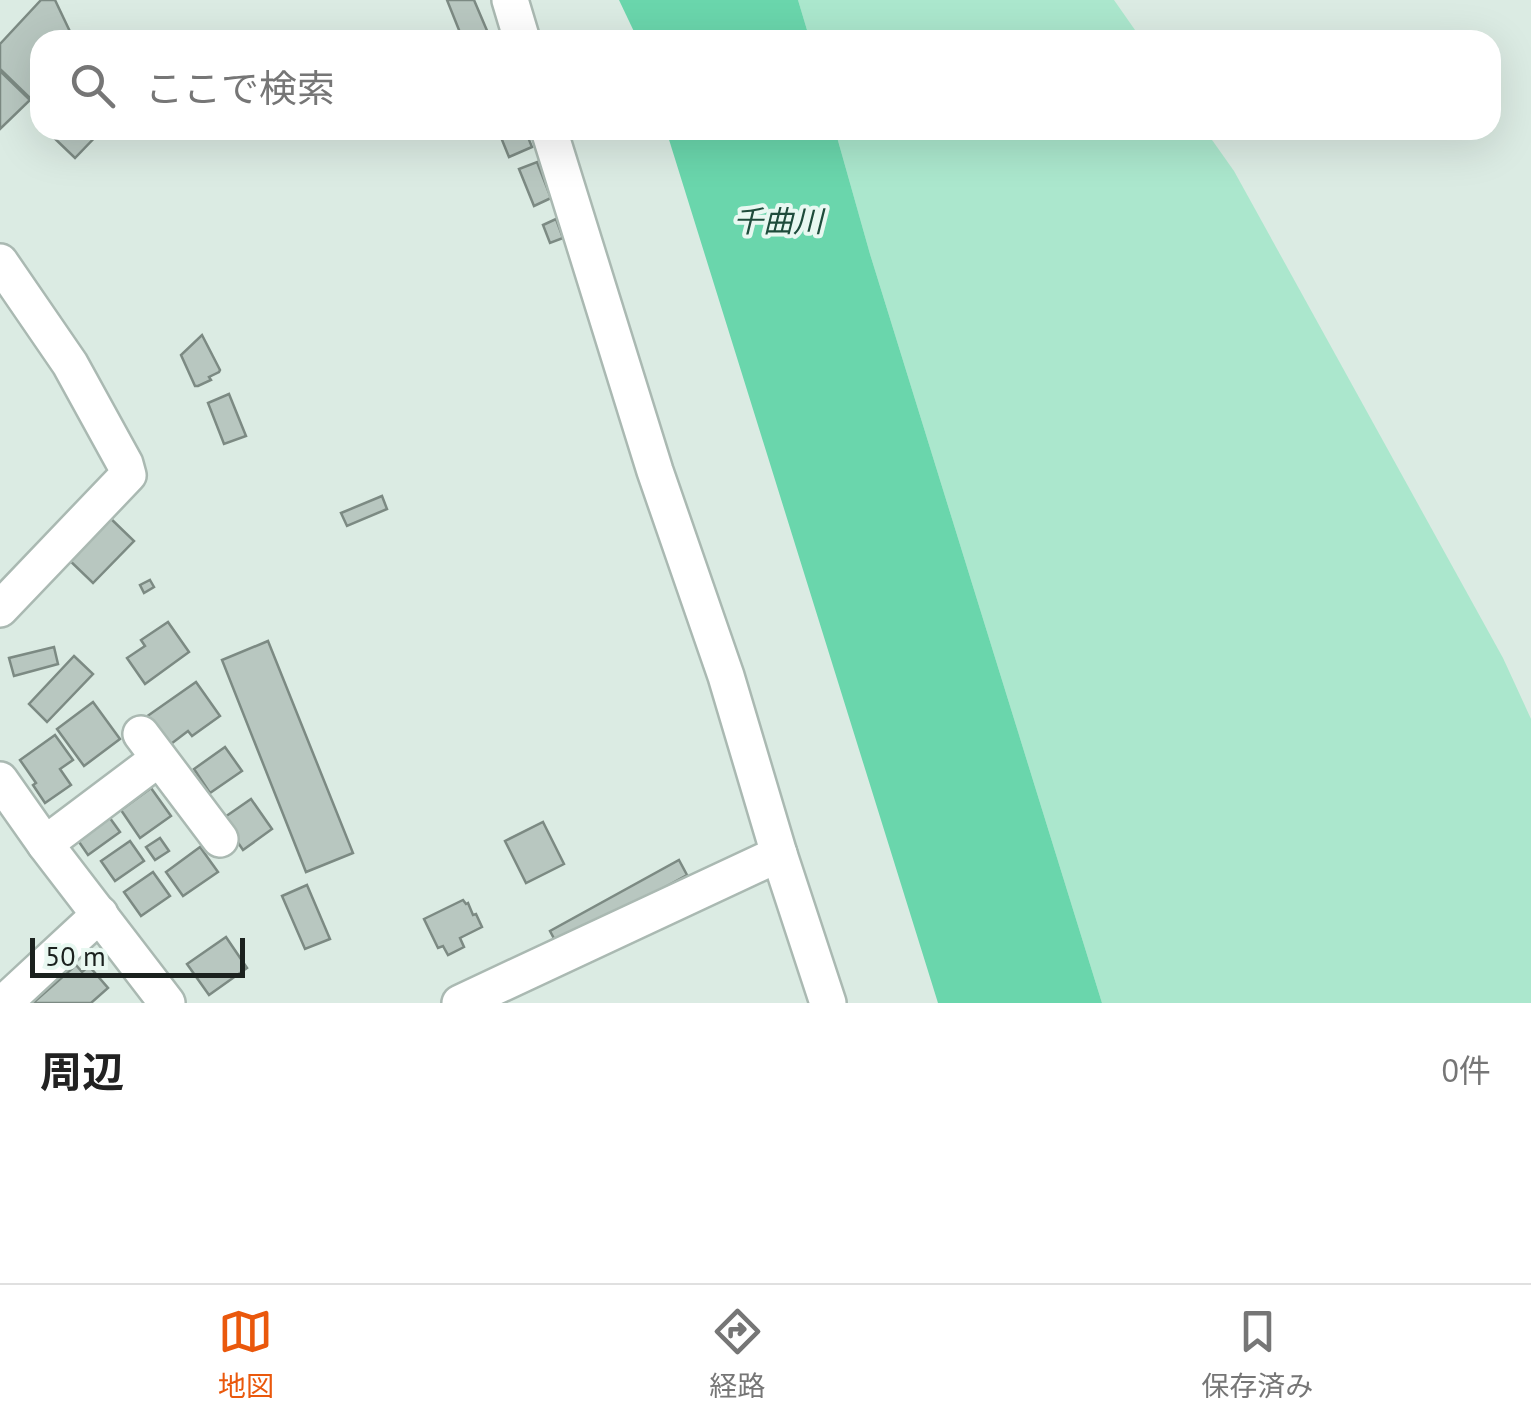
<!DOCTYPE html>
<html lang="ja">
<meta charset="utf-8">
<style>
body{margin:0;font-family:"PT Sans","Noto Sans JP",sans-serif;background:#f6f6f6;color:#222}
.scale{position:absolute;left:30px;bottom:25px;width:215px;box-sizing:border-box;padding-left:10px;border:5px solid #1b211e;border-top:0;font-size:28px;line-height:35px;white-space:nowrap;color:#1b211e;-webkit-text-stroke:8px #e8f8f1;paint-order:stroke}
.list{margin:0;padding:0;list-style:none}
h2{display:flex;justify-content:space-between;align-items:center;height:130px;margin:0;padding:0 40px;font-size:42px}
h2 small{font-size:32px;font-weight:400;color:#767676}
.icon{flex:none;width:55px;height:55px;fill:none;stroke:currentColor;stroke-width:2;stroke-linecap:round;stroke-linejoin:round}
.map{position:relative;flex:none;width:1531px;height:1003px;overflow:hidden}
.search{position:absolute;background:#fff;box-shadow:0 10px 40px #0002;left:30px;right:30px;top:30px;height:110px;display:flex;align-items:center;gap:25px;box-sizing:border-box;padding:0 35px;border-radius:30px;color:#767676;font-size:38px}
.sheet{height:280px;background:#fff}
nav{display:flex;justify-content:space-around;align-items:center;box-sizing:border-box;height:140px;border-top:2px solid #e0e0e0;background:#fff;font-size:28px;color:#767676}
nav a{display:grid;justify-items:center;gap:5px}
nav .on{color:#ea580c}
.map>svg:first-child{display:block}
.green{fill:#abe7cd}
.water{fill:#6ad6ac}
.building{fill:#b8c7c0;stroke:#7c8a83;stroke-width:2.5}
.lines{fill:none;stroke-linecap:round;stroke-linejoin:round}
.minor-casing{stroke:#aab9b2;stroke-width:40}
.minor{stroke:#fff;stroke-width:35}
.labels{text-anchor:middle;stroke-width:8;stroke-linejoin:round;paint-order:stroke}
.water-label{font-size:30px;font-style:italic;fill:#1e4c3b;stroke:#e8f8f1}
</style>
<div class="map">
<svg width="1531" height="1003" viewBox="0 0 1531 1003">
<rect width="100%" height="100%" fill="#dbebe3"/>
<g class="green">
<polygon points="798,0 1114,0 1142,40 810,40"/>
<polygon points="835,130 1205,130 1234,171 1503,658 1531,719 1531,1003 1102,1003 870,254"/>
</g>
<g class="water">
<polygon points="619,0 798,0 810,40 638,40"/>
<polygon points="666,130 835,130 870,254 1102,1003 938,1003"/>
</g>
<g class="building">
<polygon points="41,0 55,0 74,40 40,40 40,90 31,99 0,69 0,44"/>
<polygon points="447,0 474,0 491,40 463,40"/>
<polygon points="0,71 30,100 0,129"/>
<polygon points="51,130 100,130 101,131 75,158 49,133"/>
<polygon points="498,130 525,130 532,147 509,157"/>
<polygon points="537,162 551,198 534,206 519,169"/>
<polygon points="556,219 563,238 550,243 543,225"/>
<polygon points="202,335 220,370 219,372 209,377 211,380 198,386 195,386 181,355"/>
<polygon points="229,394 246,436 224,444 208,403"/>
<polygon points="382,496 387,509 347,526 341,513"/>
<polygon points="107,515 134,541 93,583 66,557"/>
<polygon points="150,580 154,587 144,593 140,585"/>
<polygon points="168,622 189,652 145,684 127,658 145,646 141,640"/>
<polygon points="268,641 353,853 306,872 222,660"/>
<polygon points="54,647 58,664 14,676 9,658"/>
<polygon points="74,656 93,674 47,722 29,704"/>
<polygon points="196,682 220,716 192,736 188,731 167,747 146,717"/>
<polygon points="93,702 120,739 84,766 57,729"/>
<polygon points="55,735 73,760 60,769 71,785 45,803 33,785 36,783 20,760"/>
<polygon points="225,747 242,771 210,793 194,769"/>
<polygon points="151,788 171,816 140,838 121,810"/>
<polygon points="251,799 272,829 243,850 222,819"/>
<polygon points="107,814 120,832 88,855 75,836"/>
<polygon points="543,822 564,864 526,883 505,841"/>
<polygon points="160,838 169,851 155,860 146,847"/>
<polygon points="130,841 144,861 115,881 101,861"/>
<polygon points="200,847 218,872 183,896 166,872"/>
<polygon points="679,860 687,875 558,946 550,931"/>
<polygon points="153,872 170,896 141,916 124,892"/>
<polygon points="307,885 330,939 305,949 282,896"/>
<polygon points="463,900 466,904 468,903 473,915 476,914 482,927 460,938 464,947 448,955 443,946 438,948 424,919"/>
<polygon points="226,937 247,968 209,995 187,964"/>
<polygon points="76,965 82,972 89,966 108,988 91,1003 33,1003"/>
</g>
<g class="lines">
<defs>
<g id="minor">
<polyline points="510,0 522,40"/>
<polyline points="549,130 655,471 726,676 779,854 828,1003"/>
<polyline points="0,262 70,364 125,464 128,475 0,609"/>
<polyline points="141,734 220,839"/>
<polyline points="0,780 45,844 167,1003"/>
<polyline points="45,844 158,759"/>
<polyline points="4,1003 100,914"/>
<polyline points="460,1003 779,854"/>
</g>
</defs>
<use href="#minor" class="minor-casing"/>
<use href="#minor" class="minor"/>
</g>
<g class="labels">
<g class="water-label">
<text x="778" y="232">千曲川</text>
</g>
</g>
</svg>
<div class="scale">50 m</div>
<div class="search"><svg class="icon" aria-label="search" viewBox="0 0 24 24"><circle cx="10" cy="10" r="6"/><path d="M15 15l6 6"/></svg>ここで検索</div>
</div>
<section class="sheet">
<h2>周辺<small>0件</small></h2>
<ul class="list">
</ul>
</section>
<nav>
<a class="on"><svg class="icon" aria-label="map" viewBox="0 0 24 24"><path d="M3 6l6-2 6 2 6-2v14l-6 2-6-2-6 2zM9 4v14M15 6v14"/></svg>地図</a>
<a><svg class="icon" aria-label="directions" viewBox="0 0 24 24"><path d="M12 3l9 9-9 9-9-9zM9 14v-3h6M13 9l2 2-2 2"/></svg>経路</a>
<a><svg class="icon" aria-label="saved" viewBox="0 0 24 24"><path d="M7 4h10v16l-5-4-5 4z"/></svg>保存済み</a>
</nav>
